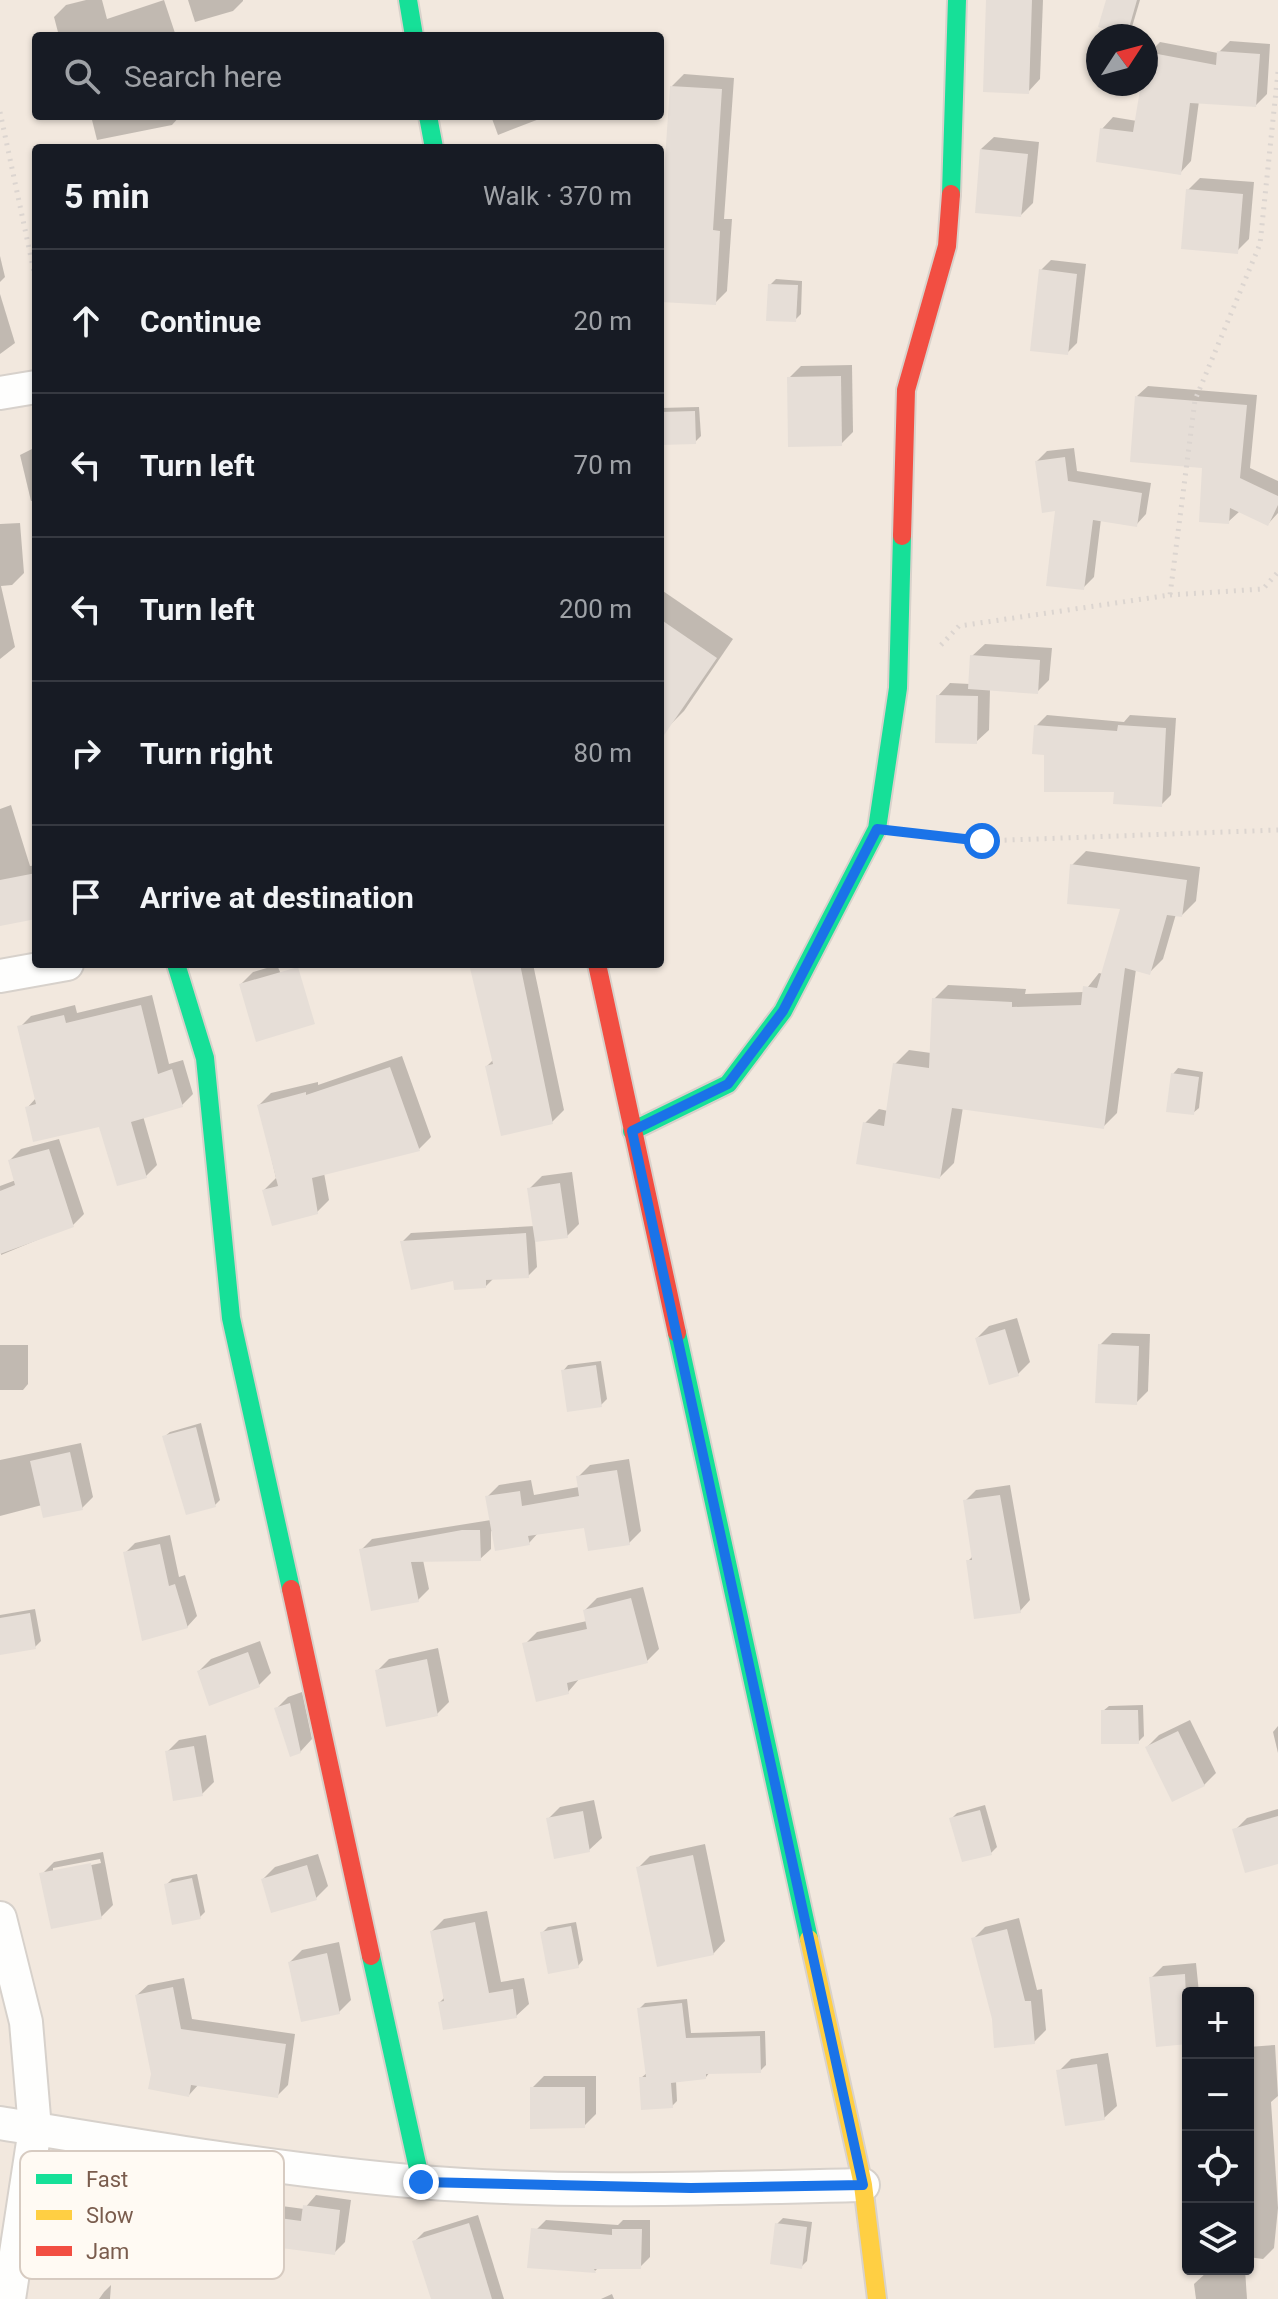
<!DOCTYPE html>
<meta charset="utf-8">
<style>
body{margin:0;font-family:Roboto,sans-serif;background:#20242c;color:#f1f3f6}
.controls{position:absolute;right:24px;bottom:24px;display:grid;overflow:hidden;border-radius:8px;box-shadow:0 2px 6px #0004}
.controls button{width:72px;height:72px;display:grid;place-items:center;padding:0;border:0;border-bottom:2px solid #363941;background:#171b24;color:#f1f3f6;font:40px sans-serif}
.compass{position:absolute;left:1086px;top:24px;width:72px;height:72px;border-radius:50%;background:#171b24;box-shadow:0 2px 6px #0004;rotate:54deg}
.stop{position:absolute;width:24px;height:24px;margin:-18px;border:6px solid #1a73e8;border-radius:50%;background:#fff}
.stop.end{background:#1a73e8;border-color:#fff;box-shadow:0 2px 8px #0008}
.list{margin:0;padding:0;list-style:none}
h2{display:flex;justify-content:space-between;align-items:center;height:104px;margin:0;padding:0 32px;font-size:34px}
h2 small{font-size:26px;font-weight:400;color:#9ea1a6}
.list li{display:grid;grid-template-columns:52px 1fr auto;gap:24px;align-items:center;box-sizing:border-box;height:144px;padding:0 32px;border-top:2px solid #363941}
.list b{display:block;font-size:30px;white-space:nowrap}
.list em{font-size:26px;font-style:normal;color:#9ea1a6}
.icon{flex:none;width:44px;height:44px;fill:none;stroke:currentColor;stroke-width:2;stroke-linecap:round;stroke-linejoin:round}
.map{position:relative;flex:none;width:1278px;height:2299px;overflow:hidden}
.search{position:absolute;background:#171b24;box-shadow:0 2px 6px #0004;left:32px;top:32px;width:632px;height:88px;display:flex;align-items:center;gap:20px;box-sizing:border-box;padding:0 28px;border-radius:8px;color:#9ea1a6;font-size:30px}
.panel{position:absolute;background:#171b24;box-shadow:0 2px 6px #0004;left:32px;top:144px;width:632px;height:824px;border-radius:8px}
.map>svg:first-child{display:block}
.residential{fill:#f2e8de;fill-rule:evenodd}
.shadow{fill:#0003;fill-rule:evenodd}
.building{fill:#e6ded7}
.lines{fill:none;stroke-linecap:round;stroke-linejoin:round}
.street-casing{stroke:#d7d1cb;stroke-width:36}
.fast-casing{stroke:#d9d2cb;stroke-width:22}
.slow-casing{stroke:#d9d2cb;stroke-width:22}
.jam-casing{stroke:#d9d2cb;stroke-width:22}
.path{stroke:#dcd5d0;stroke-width:5;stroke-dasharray:2 6;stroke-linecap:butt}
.street{stroke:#fefefd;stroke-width:32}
.fast{stroke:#16e098;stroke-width:18}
.slow{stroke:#ffcf43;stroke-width:18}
.jam{stroke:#f24e42;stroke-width:18}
.route{stroke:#1a73e8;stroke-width:10}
.key{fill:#fffaf3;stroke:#d7cbc1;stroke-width:2}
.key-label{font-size:22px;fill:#7a5c4d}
</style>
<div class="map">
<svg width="1278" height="2299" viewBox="0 0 1278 2299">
<rect width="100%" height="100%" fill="#f9f5f0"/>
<path class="residential" d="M0,0H1278V2299H0ZM36,36H660V116H36ZM1098,36H1146V84H1098ZM36,148H660V964H36ZM1188,1993H1248V2269H1188Z"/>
<g class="shadow">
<polygon points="86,0 102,0 107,19 164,0 176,36 59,36 54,17 66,5"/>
<polygon points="188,0 243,0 243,1 233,11 195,22"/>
<polygon points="988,0 1043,0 1040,79 1028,92"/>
<polygon points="1108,0 1140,0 1132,27 1126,33"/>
<polygon points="1230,41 1270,44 1267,94 1256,105 1199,101 1191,161 1180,173 1102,129 1113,117 1137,121 1149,53 1160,42 1218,53"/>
<polygon points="684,74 734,78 724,219 732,219 727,291 715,303 660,300 672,86"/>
<polygon points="91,116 180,116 172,125 97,140"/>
<polygon points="491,116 547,116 498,135"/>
<polygon points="994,137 1039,142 1033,203 1021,215 981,149"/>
<polygon points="1200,178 1254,182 1249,239 1237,251 1188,190"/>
<polygon points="0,256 5,277 0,282"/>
<polygon points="1051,260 1086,264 1077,343 1067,353 1041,270"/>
<polygon points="776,279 802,281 801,314 795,320 770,285"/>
<polygon points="0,294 15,343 0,354"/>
<polygon points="852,365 853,432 841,444 789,378 801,366"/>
<polygon points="1148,386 1257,395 1250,468 1278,481 1278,513 1268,524 1240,511 1228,522 1204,466 1137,396"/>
<polygon points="699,407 701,436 695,442 660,443 660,408"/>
<polygon points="36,447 36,500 31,501 20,455"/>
<polygon points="1074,448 1077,471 1151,483 1146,514 1136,525 1101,519 1094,577 1084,587 1037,461 1047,451"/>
<polygon points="20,523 24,573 12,585 1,586 15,647 0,659 0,524"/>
<polygon points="660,589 733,639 684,711 666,729 660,725"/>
<polygon points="985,644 1052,648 1049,680 1037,692 990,689 989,730 976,742 938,696 950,683 970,684 972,656"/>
<polygon points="1047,715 1124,722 1130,715 1176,718 1171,795 1161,805 1116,790 1036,726"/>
<polygon points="11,805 30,866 36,865 36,917 0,924 0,809"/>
<polygon points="1086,851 1200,867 1196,901 1182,915 1176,914 1163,959 1149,973 1136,969 1117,1113 1103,1127 963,1107 954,1163 940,1177 865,1123 879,1109 888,1111 895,1064 909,1050 931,1053 934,999 948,985 1026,989 1025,994 1084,992 1099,973 1103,974 1123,907 1072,865"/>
<polygon points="471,964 533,964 564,1110 552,1122 487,1066 494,1059"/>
<polygon points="277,965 300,1018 241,984 253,972"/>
<polygon points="152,995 169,1064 183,1060 193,1094 182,1105 143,1116 157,1165 146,1176 101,1125 27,1108 36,1098 20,1027 31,1016 75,1005 77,1013"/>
<polygon points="402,1056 431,1137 419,1149 324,1173 329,1200 317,1212 264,1190 276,1178 259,1105 271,1093 318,1082 318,1085"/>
<polygon points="1178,1068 1203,1072 1199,1108 1193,1113 1173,1074"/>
<polygon points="59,1139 84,1214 73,1225 1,1255 0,1186 16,1180 10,1160 21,1149"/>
<polygon points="572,1172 579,1224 567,1236 535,1240 537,1267 528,1276 494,1278 486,1286 455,1278 402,1242 411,1233 535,1226 530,1188 542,1176"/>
<polygon points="1017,1318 1030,1362 1018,1374 977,1338 989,1326"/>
<polygon points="1112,1333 1150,1334 1148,1391 1136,1403 1100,1345"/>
<polygon points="0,1345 28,1345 28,1384 23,1390 0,1390"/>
<polygon points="601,1361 607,1399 601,1405 563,1371 568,1365"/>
<polygon points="201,1423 220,1500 215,1505 164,1437 170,1432"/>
<polygon points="81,1443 93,1497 82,1508 42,1505 0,1516 0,1460"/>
<polygon points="629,1459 641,1531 629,1543 586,1525 539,1532 529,1543 491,1531 491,1549 480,1559 423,1560 429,1589 418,1600 361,1550 372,1539 491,1520 487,1497 499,1485 531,1480 534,1495 579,1487 578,1477 590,1465"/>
<polygon points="1010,1485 1030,1600 1020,1611 968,1561 973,1556 965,1501 976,1490"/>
<polygon points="170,1535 179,1577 185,1575 197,1616 187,1627 125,1553 135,1543"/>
<polygon points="643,1587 659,1649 647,1661 580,1678 568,1692 525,1644 537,1632 587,1621 585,1610 597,1598"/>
<polygon points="35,1609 41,1641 35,1647 0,1648 0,1615"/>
<polygon points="260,1641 271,1673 259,1685 199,1671 211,1659"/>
<polygon points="438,1648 449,1702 437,1714 377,1671 389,1659"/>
<polygon points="302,1692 312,1739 300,1752 276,1709 288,1697"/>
<polygon points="1143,1705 1144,1736 1138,1742 1103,1711 1109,1706"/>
<polygon points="1190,1720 1216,1773 1204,1785 1147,1747 1159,1735"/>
<polygon points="1278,1726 1278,1753 1273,1732"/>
<polygon points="206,1735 214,1782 202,1794 167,1752 179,1740"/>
<polygon points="594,1800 602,1838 589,1850 548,1819 560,1807"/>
<polygon points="985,1805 997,1847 991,1853 952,1818 957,1813"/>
<polygon points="1278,1809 1278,1862 1235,1830 1247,1818"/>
<polygon points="705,1844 725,1941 713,1954 638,1868 650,1856"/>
<path d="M103,1852L113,1905L101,1917L42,1874L54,1862ZM100,1859L101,1863L53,1873V1868Z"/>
<polygon points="318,1854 328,1886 316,1898 263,1879 275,1867"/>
<polygon points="197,1874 205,1912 200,1917 166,1885 172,1879"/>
<polygon points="487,1911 501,1982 524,1978 529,2004 516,2016 440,2002 445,1997 432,1931 444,1919"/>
<polygon points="1019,1918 1037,1990 1042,1989 1046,2030 1034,2042 994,2019 973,1939 985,1927"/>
<polygon points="576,1922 583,1960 578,1966 542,1933 548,1927"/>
<polygon points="339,1942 351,2000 339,2012 290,1962 302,1950"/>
<polygon points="1196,1963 1199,1993 1188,1993 1188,2042 1158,2045 1151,1978 1163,1966"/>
<polygon points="184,1978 192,2019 295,2034 288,2085 277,2096 199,2084 189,2095 153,2074 137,1995 148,1985"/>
<polygon points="687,1999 691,2033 765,2031 766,2065 760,2071 710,2072 706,2077 676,2081 677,2101 672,2106 641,2078 648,2072 639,2009 645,2003"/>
<polygon points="1275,2045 1278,2096 1271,2102 1278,2208 1274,2248 1263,2259 1248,2257 1248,2047"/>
<polygon points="1108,2053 1117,2106 1104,2118 1059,2071 1071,2059"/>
<polygon points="544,2076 596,2076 596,2114 584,2126 532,2088"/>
<polygon points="178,2192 304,2209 316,2195 351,2200 345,2242 334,2253 167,2203"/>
<polygon points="478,2215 504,2299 469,2299 415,2241 424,2232"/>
<polygon points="783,2218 812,2222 807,2261 801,2267 777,2224"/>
<polygon points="546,2220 618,2225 623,2220 650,2220 650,2257 640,2267 599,2267 595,2271 537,2229"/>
<polygon points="1245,2269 1247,2299 1196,2299 1194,2284 1207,2272"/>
<polygon points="111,2285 110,2299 99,2299 104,2292"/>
<polygon points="612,2294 614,2299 601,2299"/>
</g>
<g class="building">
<polygon points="986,0 1032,0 1029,94 983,92"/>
<polygon points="1106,0 1137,0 1127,35 1098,27"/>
<polygon points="1217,51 1260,54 1256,107 1190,103 1181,175 1096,162 1100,128 1133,132 1141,84 1146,84 1147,52 1216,65"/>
<polygon points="670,86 722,89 713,230 720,231 716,305 660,302 660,233"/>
<polygon points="980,149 1028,154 1021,217 975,213"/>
<polygon points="1186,189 1243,194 1238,254 1181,249"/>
<polygon points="1039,269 1077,274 1068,355 1030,351"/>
<polygon points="768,284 798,285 796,322 766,321"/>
<polygon points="841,376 842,446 788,447 787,377"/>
<polygon points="1135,396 1247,405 1240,478 1278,496 1278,505 1268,526 1230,508 1229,524 1199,522 1202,468 1130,462"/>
<polygon points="695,411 696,444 660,445 660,412"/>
<polygon points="1065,457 1068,481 1142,493 1137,527 1093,520 1084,590 1046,586 1055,511 1042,513 1035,461"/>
<polygon points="660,619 717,658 660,741"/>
<polygon points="970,655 1040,660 1038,694 968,689"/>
<polygon points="936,695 978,696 977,744 935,743"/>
<polygon points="1034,725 1117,731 1118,725 1166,728 1162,807 1113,804 1114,792 1044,792 1044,755 1032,754"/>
<polygon points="1070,864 1187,880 1182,917 1167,915 1150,975 1125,968 1104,1129 952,1108 940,1179 856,1164 863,1122 884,1126 893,1063 929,1068 932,998 1012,1002 1012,1007 1081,1005 1083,986 1097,988 1120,909 1067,904"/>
<polygon points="36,873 36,919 0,926 0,880"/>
<polygon points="469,964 520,964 553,1124 501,1136 485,1066 493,1064"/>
<polygon points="298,967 315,1024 256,1042 239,984"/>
<polygon points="141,1005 158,1074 172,1069 183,1107 131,1122 147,1178 117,1186 99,1127 33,1142 25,1107 36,1104 17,1026 64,1015 66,1023"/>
<polygon points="390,1067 420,1151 312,1178 318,1214 272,1226 262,1190 278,1186 257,1105 306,1092 306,1095"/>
<polygon points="1171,1073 1199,1077 1194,1115 1166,1112"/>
<polygon points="49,1149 74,1227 0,1254 0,1191 15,1185 8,1160"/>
<polygon points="560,1183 568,1238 535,1242 527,1188"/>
<polygon points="526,1233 529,1278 486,1280 486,1288 454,1290 453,1281 411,1290 400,1241"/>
<polygon points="1005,1329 1019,1376 989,1385 975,1338"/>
<polygon points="1098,1344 1139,1346 1137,1405 1095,1403"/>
<polygon points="596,1365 602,1407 567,1412 561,1370"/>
<polygon points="196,1427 216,1507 186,1515 162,1436"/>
<polygon points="70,1452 83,1510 43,1518 30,1461"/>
<polygon points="617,1470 630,1545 588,1551 584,1528 528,1536 530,1545 495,1551 485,1496 520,1491 522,1506 579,1496 576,1476"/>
<polygon points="1000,1495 1021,1613 974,1619 966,1560 972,1560 963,1500"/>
<polygon points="462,1530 480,1530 481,1561 411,1562 419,1602 371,1611 359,1549"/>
<polygon points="160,1544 169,1586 175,1584 188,1628 142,1641 123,1552"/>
<polygon points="631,1598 648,1663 567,1683 569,1694 536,1702 522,1643 587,1629 583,1610"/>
<polygon points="30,1613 36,1649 0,1655 0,1618"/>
<polygon points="248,1652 260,1687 209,1706 197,1671"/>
<polygon points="427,1659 438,1716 386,1727 375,1670"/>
<polygon points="290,1703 301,1753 290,1757 274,1708"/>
<polygon points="1101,1710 1138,1710 1139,1744 1101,1744"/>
<polygon points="1178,1731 1205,1786 1172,1802 1145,1747"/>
<polygon points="194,1746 203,1796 173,1801 165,1751"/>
<polygon points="980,1810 992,1855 962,1862 949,1818"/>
<polygon points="583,1811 590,1852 554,1859 546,1818"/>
<polygon points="1278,1816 1278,1864 1245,1873 1232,1829"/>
<polygon points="693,1855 714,1955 657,1967 636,1867"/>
<polygon points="91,1863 102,1919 51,1929 39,1873"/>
<polygon points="307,1865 317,1900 271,1913 261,1879"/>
<polygon points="192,1878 201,1919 172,1925 164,1884"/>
<polygon points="475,1922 489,1993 513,1989 517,2018 443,2030 438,2002 444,2001 430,1931"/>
<polygon points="571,1926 579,1968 548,1974 540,1932"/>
<polygon points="1007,1929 1025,2001 1031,2001 1035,2044 994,2048 992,2019 971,1938"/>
<polygon points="327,1953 340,2014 301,2022 288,1962"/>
<polygon points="1185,1974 1188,2044 1156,2047 1149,1977"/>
<polygon points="173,1987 181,2029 286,2044 278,2098 191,2085 189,2097 148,2089 151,2074 135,1995"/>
<polygon points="682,2003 686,2038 760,2036 761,2073 706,2074 706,2079 671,2083 673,2108 641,2110 639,2077 646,2077 637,2008"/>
<polygon points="1097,2064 1105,2120 1065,2126 1056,2070"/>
<polygon points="530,2087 585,2087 585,2128 530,2129"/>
<polygon points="165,2202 301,2221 303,2205 340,2210 335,2255 166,2233"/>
<polygon points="469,2223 492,2299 431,2299 412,2241"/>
<polygon points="775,2223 807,2227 802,2269 770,2264"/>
<polygon points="531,2228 612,2235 612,2229 642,2229 641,2269 594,2269 596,2273 527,2268"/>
</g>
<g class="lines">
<defs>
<g id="street">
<polyline points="0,393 36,387"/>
<polyline points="0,976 67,964"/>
<polyline points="0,1918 26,2022 35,2129 9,2299"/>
<path d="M0,2123C139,2146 280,2170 420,2182C567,2194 716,2188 863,2185"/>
</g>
<g id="fast">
<polyline points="408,0 414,36"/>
<polyline points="428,116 434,148"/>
<polyline points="951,194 957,0"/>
<polyline points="176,964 205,1058 231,1318 291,1589"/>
<polyline points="632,1131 728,1084 783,1011 877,829 898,688 902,536"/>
<polyline points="677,1333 809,1939"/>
<polyline points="371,1956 421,2182"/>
</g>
<polyline id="slow" points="809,1939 863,2185 877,2299"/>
<g id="jam">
<polyline points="902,536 906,390 947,246 951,194"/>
<polyline points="597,964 677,1333"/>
<polyline points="291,1589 371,1956"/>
</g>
</defs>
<use href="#street" class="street-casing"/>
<use href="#fast" class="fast-casing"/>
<use href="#slow" class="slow-casing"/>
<use href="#jam" class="jam-casing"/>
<g class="path">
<polyline points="0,112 36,281"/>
<polyline points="1170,595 1263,589 1278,572"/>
<polyline points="941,645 959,626 1170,595 1195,400 1260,244 1278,72"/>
<polyline points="917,834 982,841 1278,830"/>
</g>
<use href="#street" class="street"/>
<use href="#fast" class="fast"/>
<use href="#slow" class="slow"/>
<use href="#jam" class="jam"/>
</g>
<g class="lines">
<polyline class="route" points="421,2182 691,2188 863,2185 632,1131 728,1084 783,1011 877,829 982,841"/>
</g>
<rect x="20" y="2151" width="264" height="128" rx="12" class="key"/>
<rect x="36" y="2174" width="36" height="10" fill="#16e098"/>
<rect x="36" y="2210" width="36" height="10" fill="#ffcf43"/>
<rect x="36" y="2246" width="36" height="10" fill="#f24e42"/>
<g class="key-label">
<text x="86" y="2187">Fast</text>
<text x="86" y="2223">Slow</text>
<text x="86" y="2259">Jam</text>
</g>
</svg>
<div class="controls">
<button>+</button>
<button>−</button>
<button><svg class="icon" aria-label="locate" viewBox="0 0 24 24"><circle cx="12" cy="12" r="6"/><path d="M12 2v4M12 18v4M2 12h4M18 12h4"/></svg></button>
<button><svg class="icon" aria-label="layers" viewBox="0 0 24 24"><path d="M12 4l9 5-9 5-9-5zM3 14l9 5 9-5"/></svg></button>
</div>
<svg class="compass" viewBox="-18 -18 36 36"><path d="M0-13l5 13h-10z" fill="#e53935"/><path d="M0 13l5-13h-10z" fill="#9ea1a6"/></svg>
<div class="stop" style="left:982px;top:841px"></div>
<div class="stop end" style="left:421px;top:2182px"></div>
<div class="search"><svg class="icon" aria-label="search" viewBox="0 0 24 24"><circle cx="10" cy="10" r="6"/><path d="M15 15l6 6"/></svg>Search here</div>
<section class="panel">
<h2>5 min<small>Walk · 370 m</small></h2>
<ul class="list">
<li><svg class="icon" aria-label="ahead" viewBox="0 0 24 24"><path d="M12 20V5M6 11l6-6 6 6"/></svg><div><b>Continue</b></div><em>20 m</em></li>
<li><svg class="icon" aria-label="left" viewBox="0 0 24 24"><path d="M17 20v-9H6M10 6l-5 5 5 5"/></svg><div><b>Turn left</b></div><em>70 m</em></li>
<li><svg class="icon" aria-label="left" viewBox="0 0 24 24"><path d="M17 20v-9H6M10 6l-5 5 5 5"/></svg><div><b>Turn left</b></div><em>200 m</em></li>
<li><svg class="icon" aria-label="right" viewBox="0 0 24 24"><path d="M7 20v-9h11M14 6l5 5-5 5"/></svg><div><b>Turn right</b></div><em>80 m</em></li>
<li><svg class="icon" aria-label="arrive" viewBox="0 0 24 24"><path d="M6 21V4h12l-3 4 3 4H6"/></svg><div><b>Arrive at destination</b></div></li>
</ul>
</section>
</div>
